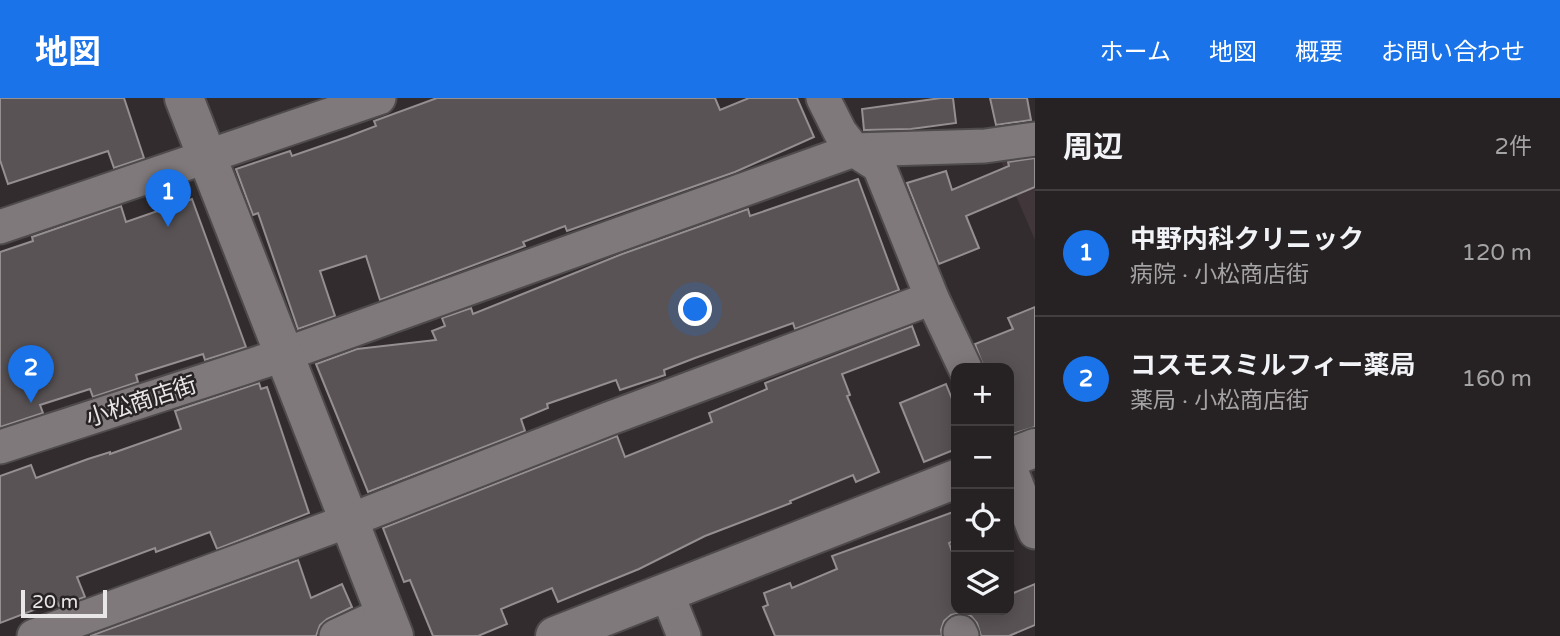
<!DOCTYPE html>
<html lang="ja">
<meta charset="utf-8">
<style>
body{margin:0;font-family:"Varela Round","Noto Sans JP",sans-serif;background:#322e2f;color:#f1f3f6}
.controls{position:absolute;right:21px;bottom:21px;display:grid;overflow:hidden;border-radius:14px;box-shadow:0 4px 18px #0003}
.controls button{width:63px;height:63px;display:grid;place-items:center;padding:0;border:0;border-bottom:2px solid #423e40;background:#262122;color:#f1f3f6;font:35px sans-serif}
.scale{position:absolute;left:21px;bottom:18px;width:86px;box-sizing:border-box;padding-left:7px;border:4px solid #e9e6e7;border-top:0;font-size:19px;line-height:24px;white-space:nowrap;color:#e9e6e7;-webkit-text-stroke:5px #282324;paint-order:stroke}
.you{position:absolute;left:696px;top:212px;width:24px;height:24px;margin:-18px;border:5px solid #fff;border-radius:50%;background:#1a73e8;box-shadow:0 0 0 10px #1a73e833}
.badge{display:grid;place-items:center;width:46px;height:46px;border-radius:50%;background:#1a73e8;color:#fff;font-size:23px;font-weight:700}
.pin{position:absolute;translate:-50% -58px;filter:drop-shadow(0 2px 4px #0008)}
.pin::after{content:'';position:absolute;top:37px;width:24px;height:21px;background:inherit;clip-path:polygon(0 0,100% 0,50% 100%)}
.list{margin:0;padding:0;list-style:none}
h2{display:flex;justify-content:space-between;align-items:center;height:91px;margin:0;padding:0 28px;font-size:30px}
h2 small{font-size:23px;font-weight:400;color:#a4a3a5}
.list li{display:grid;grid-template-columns:46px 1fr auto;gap:21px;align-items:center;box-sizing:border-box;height:126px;padding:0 28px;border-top:2px solid #423e40}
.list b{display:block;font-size:26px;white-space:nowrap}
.list p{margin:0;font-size:23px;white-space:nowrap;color:#a4a3a5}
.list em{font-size:23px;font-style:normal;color:#a4a3a5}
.icon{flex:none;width:38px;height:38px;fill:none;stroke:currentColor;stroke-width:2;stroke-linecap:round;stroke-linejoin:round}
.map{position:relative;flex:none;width:1035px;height:538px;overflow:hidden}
header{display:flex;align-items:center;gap:42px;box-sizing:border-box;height:98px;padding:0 35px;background:#1a73e8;color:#fff}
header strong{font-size:33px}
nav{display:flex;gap:38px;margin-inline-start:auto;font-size:24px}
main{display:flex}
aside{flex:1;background:#262122}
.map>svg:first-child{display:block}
.built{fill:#41363a}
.building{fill:#595355;stroke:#958f91;stroke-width:2}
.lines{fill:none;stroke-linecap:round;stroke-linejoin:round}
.minor-casing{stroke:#4f4b4c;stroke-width:37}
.tertiary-casing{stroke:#4f4b4c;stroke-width:42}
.minor{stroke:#7f797b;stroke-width:33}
.tertiary{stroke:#7f797b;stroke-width:38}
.labels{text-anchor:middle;stroke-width:5;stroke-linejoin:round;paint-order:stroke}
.street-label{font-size:23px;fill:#e9e6e7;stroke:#282324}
</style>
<header>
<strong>地図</strong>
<nav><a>ホーム</a><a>地図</a><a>概要</a><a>お問い合わせ</a></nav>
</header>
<main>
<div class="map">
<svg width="1035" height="538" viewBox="0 0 1035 538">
<rect width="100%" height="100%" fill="#322c2e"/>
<polygon class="built" points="1035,52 1035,142 1001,63"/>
<g class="building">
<polygon points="0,0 124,0 144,60 114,70 108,53 8,86 0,62"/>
<polygon points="437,0 715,0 720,12 749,0 797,0 814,39 735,74 567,133 565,128 523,144 525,148 380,202 366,158 320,173 335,218 298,231 258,115 253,117 236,71 290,53 292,58 347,39 376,28 374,23"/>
<polygon points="941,0 953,0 956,25 911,31 864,32 862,11"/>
<polygon points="990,0 1027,0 1031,22 996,27"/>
<polygon points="1035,60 1035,89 966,118 979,150 939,166 907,85 946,73 952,92 1009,68 1008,64"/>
<polygon points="858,81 899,192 795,231 793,225 695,260 664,272 665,277 620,292 616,282 547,306 548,310 521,321 525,333 368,394 316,266 357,251 436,242 432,233 445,228 442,220 471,210 473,216 622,156 748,111 750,118"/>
<polygon points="192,101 246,249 205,262 203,256 136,277 138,284 93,299 90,291 40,307 43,315 0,329 0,154 33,143 32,139 121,108 126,124"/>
<polygon points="1035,209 1035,329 1009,337 1009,270 984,270 975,246 1013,231 1008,220"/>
<polygon points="912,228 919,247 842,276 850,297 847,298 879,374 856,384 853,377 790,403 791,405 705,438 639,471 558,504 552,490 501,511 507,526 478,538 433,538 410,482 404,484 383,430 617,338 625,359 712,324 709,315 767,291 765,285"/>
<polygon points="259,285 261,291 267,289 309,415 217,451 210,434 156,454 155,450 77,479 85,499 59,508 57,503 0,525 0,378 31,367 36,380 88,361 110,354 110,356 181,331 175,313"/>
<polygon points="946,286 956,311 956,351 924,364 900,305"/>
<polygon points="956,413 956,442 949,445 956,465 956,512 1009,512 1009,497 1035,486 1035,527 1009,538 981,538 977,525 971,518 960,515 951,517 944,523 941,532 942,538 775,538 763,509 768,507 764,495 790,485 792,490 837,471 832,458"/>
<polygon points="298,462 311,500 342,486 352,509 327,521 320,527 316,538 90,538"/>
</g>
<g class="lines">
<defs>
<g id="minor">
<polyline points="823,0 840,34 854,52 985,48 1035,41"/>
<polyline points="0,129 379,0"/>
<polyline points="0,349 283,257 854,52 879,68 932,200 965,270"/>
<polyline points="1009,367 1035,434"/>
<polyline points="666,493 684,538"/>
<polyline points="960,534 962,538"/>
<polyline points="34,538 348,423 608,321 932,200"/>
<polyline points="336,538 386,515"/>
</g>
<g id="tertiary">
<polyline points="184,0 394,538"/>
<polyline points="1009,360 1035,350"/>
<polyline points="555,538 956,381"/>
</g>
</defs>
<use href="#minor" class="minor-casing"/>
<use href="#tertiary" class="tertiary-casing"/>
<use href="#minor" class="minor"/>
<use href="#tertiary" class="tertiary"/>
</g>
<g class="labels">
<g class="street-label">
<text transform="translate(141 303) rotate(-18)" y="8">小松商店街</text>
</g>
</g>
</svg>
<div class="controls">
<button>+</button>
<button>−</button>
<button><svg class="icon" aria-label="locate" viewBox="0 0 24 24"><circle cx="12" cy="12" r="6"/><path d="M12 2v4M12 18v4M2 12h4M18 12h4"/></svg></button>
<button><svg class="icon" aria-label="layers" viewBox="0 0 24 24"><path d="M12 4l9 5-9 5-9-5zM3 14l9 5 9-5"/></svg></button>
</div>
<div class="scale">20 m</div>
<div class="you"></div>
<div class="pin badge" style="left:168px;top:129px">1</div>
<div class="pin badge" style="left:31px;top:305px">2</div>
</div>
<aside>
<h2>周辺<small>2件</small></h2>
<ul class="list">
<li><span class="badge">1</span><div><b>中野内科クリニック</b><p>病院 · 小松商店街</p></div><em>120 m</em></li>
<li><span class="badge">2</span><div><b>コスモスミルフィー薬局</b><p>薬局 · 小松商店街</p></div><em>160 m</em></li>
</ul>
</aside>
</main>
